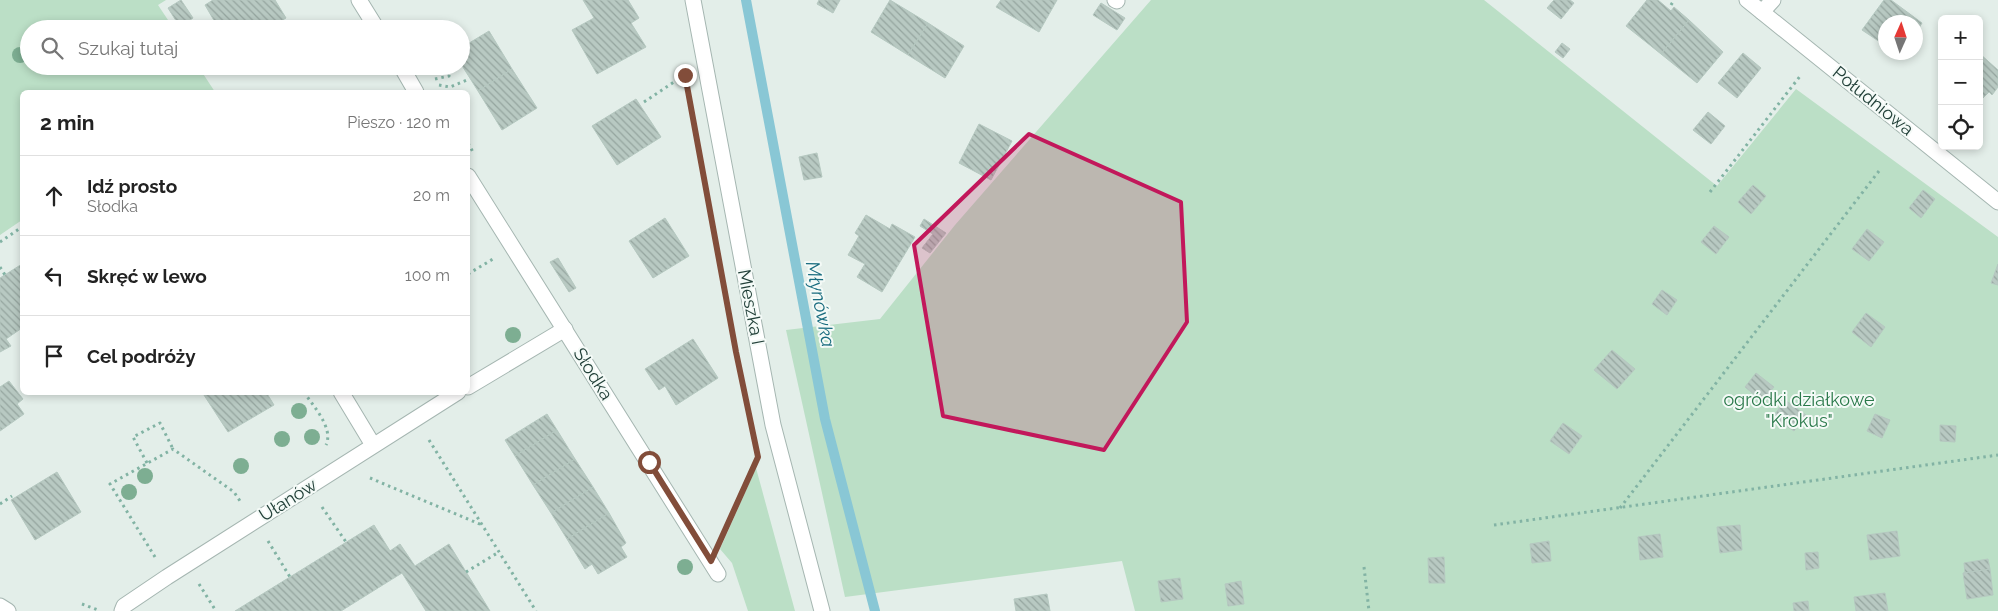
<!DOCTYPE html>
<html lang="pl">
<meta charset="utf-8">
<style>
body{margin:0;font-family:Raleway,sans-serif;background:#f2f2f2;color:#222}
.controls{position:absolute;right:15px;top:15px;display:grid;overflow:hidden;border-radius:8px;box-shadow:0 2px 8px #0003}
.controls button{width:45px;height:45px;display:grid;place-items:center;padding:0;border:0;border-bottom:1px solid #e0e0e0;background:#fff;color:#222;font:25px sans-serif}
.compass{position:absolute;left:1878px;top:15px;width:45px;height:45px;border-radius:50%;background:#fff;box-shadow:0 2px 8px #0003;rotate:3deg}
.stop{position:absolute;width:15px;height:15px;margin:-11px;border:4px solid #824d3a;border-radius:50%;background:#fff}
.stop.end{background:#824d3a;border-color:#fff;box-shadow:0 1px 5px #0008}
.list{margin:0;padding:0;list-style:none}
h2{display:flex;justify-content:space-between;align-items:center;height:65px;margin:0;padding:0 20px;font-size:21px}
h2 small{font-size:16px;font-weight:400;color:#767676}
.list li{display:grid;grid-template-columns:32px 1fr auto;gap:15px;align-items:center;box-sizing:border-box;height:80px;padding:0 20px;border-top:1px solid #e0e0e0}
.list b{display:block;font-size:19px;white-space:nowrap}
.list p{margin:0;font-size:16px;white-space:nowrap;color:#767676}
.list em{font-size:16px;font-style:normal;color:#767676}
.icon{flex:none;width:28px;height:28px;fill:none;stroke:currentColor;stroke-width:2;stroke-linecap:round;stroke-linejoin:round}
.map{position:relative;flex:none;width:1998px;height:611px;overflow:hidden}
.search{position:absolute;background:#fff;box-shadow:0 2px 8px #0003;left:20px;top:20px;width:450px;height:55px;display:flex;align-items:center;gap:12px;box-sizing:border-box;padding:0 18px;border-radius:28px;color:#767676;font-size:19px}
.panel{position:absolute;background:#fff;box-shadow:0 2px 8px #0003;left:20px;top:90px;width:450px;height:305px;border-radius:8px}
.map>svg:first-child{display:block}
.green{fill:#bbdfc6}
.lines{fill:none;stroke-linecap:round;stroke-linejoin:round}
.stream{stroke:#89c7d5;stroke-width:10}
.building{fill:url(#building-back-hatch);stroke:#b5c8c0}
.minor-casing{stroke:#a5b6b1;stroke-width:17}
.path{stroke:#82b3a4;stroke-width:3;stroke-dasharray:2.5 4;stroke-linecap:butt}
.minor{stroke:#fff;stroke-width:15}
.tree{fill:#7dae92}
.route{stroke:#824d3a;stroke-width:6}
.marked{fill:#c2185b;fill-opacity:0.2;stroke:#c2185b;stroke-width:4;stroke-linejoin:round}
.labels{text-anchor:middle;stroke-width:4;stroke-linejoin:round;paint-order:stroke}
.street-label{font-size:18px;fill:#224039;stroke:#f4faf7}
.park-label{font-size:18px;fill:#2a794a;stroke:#f4faf7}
.water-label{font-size:19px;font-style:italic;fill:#196c7f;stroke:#f4faf7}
</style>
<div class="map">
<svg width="1998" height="611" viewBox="0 0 1998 611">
<defs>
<pattern id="building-back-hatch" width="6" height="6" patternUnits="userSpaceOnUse" patternTransform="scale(1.25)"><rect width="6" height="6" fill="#b8c9c2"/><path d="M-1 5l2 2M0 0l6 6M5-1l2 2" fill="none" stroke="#95a59f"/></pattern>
</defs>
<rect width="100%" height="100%" fill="#e3eee9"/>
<g class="green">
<polygon points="0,0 166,0 158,5 174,29 29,29 29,66 198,66 215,92 22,92 22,220 0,235"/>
<polygon points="1151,0 1484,0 1717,186 1796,89 1998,237 1998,611 1135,611 1122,561 845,597 786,330 880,319 955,225"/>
<polygon points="756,468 795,611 748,611 732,563 720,549"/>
</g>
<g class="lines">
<polyline class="stream" points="746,0 825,419 875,611"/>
</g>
<g class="building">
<polygon points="181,0 193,18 180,27 168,8"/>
<polygon points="213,0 275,0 286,18 271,27 273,29 219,29 205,5"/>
<polygon points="583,0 628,0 639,18 631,23 646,47 597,74 572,30 594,18"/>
<polygon points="819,0 840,0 833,13 817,4"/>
<polygon points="890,0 928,23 908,55 871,32"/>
<polygon points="1001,0 1057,0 1039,32 996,7"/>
<polygon points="1554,0 1570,0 1574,3 1561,19 1547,8"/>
<polygon points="1647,0 1658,0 1671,11 1674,7 1689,20 1661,54 1626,26"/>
<polygon points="1884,0 1891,0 1922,23 1916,33 1916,22 1886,22 1886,46 1862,30"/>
<polygon points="1101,3 1125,18 1117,30 1093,15"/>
<polygon points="1689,20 1723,52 1697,83 1661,54"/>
<polygon points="928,23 964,46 945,78 908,55"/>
<polygon points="489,31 512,69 478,91 461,64 461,48"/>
<polygon points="1562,43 1570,49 1563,58 1555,52"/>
<polygon points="1743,53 1761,68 1737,98 1718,83"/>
<polygon points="1979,53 1998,70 1998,87 1992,95 1989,92 1979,102"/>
<polygon points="512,69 537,108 502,130 478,91"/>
<polygon points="636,99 661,137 617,165 592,126"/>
<polygon points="1708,112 1725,126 1711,144 1693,130"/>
<polygon points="979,124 1012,141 991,180 959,163"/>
<polygon points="817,153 822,177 804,180 799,157"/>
<polygon points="1753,185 1766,196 1751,214 1738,202"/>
<polygon points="1923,190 1935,199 1921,218 1909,208"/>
<polygon points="866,215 890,229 892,224 915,237 882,292 857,277 865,264 848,255 859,236 855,233"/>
<polygon points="665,218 689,256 653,278 629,241"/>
<polygon points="924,219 946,233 930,253 922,248 933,234 920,226"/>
<polygon points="1714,226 1729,237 1716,254 1701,242"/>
<polygon points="1867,229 1884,242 1869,261 1852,249"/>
<polygon points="558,258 576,288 569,292 550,262"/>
<polygon points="22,264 22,328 6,339 11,346 0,352 0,278"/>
<polygon points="1998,264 1998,285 1991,283"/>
<polygon points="1662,290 1677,300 1667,315 1652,304"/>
<polygon points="1866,313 1885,327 1871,347 1852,332"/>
<polygon points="693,339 718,378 676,405 665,386 659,390 645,369"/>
<polygon points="1612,350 1635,369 1617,389 1594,370"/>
<polygon points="1756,373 1774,387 1762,401 1745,387"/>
<polygon points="9,381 23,399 17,404 24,414 0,431 0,387"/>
<polygon points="202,392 266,392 274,405 228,432"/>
<polygon points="1785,400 1806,415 1794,431 1773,417"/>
<polygon points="547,414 557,430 515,456 505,440"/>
<polygon points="1875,414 1890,420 1882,438 1867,431"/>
<polygon points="1563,423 1582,436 1569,454 1550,441"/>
<polygon points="1940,425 1956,426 1955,442 1940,441"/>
<polygon points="557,430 575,459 533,485 515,456"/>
<polygon points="575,459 593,487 551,513 533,485"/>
<polygon points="57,472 81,512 35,540 11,500"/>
<polygon points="593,487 609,513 567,539 551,513"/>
<polygon points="609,513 626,543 621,547 627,557 598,574 592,564 585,569 567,539"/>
<polygon points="374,525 390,551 400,544 415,566 449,544 490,611 426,611 402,573 341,611 235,611"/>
<polygon points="1740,525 1742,550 1720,553 1717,527"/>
<polygon points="1897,531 1900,556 1870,560 1867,535"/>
<polygon points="1660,534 1663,557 1640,560 1638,537"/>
<polygon points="1549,541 1551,561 1532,563 1530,544"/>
<polygon points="1818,552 1819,568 1806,570 1805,553"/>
<polygon points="1444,557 1445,583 1429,583 1428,558"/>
<polygon points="1988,559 1990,569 1965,573 1964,563"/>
<polygon points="1990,569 1993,595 1967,599 1963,573"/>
<polygon points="1180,578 1183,599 1161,602 1158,581"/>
<polygon points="1241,581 1244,604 1228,606 1225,584"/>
<polygon points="1885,593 1888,611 1856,611 1854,597"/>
<polygon points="1047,594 1050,611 1016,611 1014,599"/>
<polygon points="1808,601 1809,611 1794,611 1793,603"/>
</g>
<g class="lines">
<defs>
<g id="minor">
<polyline points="359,0 377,29"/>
<polyline points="693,0 773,425 822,611"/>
<polyline points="1115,0 1117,1"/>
<polyline points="1747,0 1998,202"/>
<polyline points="1762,12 1773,0"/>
<polyline points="401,66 416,92"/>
<polyline points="468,176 718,574"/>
<polyline points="468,387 565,329"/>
<polyline points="341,392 373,445"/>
<polyline points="0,606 8,611"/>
<polyline points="122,611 124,606 167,577 458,392"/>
</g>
</defs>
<use href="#minor" class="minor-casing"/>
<g class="path">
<polyline points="1671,5 1674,0"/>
<polyline points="435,79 449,76 452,66"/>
<polyline points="439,85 450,87 467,80"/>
<polyline points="644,102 683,76"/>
<polyline points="468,143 473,152"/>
<polyline points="1710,192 1801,75"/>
<polyline points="0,242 22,227"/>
<polyline points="0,267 5,275"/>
<polyline points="468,274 493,259"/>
<path d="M304,392C313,406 334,428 326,445"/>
<polyline points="429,440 536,611"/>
<polyline points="147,463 133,437 160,423 173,449"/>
<polyline points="370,478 482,525"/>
<polyline points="0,504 12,496"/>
<polyline points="322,507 346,542"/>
<polyline points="1620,508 1879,171"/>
<polyline points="1494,525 1998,455"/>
<polyline points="722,535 757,459"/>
<polyline points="268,541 290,577"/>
<polyline points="155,557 110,484 173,449 234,492 240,501"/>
<polyline points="1364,567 1369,611"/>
<polyline points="466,572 499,552"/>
<polyline points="199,584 216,611"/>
<polyline points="82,604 98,610"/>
</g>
<use href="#minor" class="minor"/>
</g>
<g class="tree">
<circle cx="20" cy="55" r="8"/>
<circle cx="513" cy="335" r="8"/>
<circle cx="299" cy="411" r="8"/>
<circle cx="312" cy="437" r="8"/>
<circle cx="282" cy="439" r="8"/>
<circle cx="241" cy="466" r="8"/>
<circle cx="145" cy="476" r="8"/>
<circle cx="129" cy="492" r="8"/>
<circle cx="685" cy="567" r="8"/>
</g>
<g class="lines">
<polyline class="route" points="649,462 711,561 758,457 736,352 685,75"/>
</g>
<path class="marked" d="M1029,134L1181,202L1187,322L1104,450L943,416L914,245Z"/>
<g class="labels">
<g class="street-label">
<text transform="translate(1873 101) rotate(39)" y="6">Południowa</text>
<text transform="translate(751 307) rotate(79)" y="6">Mieszka I</text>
<text transform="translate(593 374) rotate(58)" y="6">Słodka</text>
<text transform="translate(288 500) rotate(-32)" y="6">Ułanów</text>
</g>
<g class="park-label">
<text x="1799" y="406">ogródki działkowe<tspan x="1799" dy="21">"Krokus"</tspan></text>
</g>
<g class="water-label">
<text transform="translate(821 304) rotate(79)" y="7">Młynówka</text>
</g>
</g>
</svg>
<div class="controls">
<button>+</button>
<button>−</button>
<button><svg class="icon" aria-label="locate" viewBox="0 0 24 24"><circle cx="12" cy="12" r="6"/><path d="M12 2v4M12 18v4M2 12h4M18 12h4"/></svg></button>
</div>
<svg class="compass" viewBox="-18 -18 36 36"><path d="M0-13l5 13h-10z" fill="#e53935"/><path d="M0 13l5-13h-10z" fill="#767676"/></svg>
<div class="stop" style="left:649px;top:462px"></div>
<div class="stop end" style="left:685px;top:75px"></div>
<div class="search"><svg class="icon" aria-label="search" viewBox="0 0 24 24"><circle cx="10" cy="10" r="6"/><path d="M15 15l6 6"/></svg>Szukaj tutaj</div>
<section class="panel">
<h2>2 min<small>Pieszo · 120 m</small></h2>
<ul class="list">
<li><svg class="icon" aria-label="ahead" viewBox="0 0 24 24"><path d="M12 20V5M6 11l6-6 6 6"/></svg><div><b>Idź prosto</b><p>Słodka</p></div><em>20 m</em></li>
<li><svg class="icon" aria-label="left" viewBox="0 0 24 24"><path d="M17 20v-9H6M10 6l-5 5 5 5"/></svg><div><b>Skręć w lewo</b></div><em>100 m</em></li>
<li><svg class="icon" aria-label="arrive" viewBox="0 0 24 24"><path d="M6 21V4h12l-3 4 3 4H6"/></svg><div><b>Cel podróży</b></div></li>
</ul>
</section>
</div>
